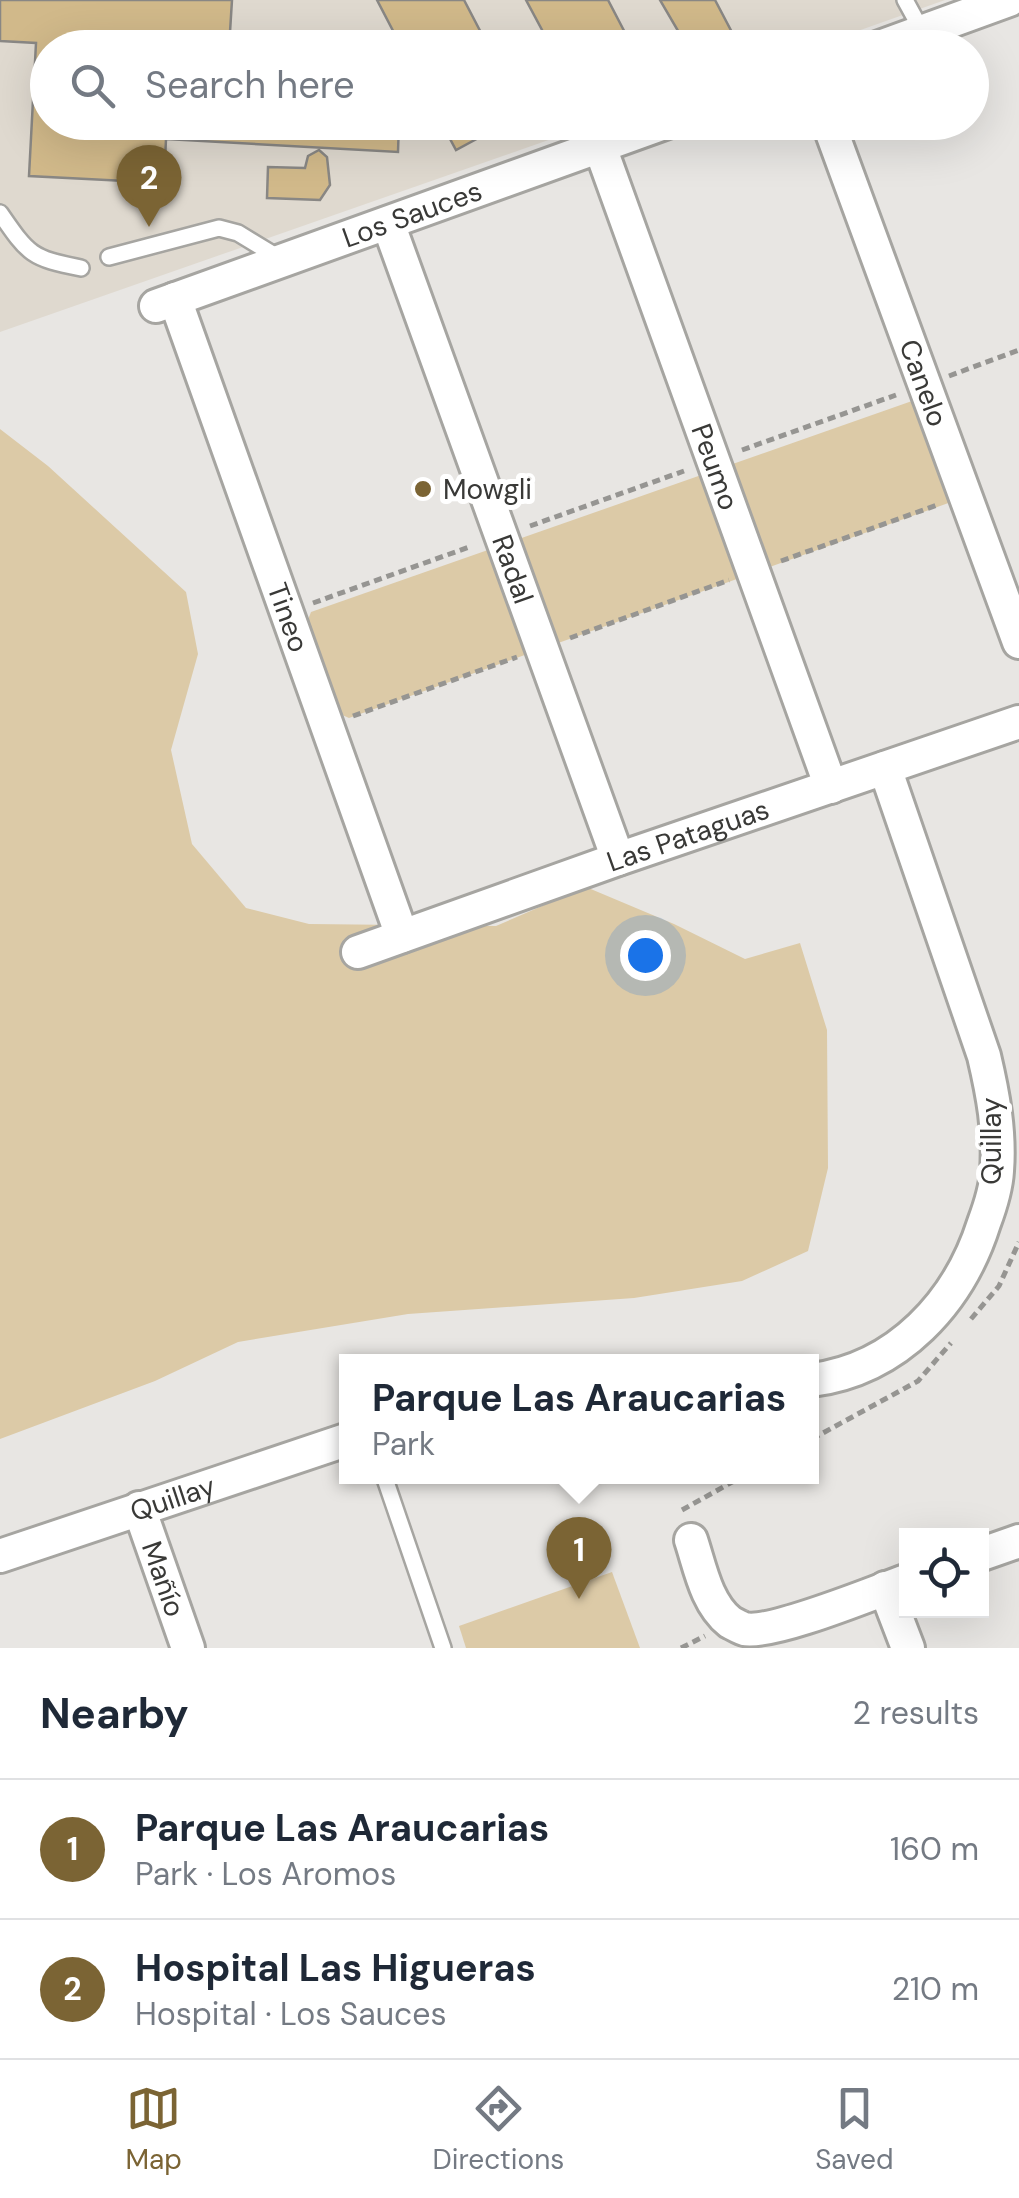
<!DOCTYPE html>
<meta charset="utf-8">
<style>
body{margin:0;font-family:"DM Sans",sans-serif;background:#f2f2f3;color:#1f2937}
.controls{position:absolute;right:30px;bottom:30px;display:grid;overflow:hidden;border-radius:0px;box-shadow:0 10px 40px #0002}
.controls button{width:90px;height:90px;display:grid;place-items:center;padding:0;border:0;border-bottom:2px solid #e0e1e3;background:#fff;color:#1f2937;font:50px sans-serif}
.you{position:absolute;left:645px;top:955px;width:35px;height:35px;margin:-25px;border:8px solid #fff;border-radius:50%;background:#1a73e8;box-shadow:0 0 0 15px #1a73e833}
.badge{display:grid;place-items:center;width:65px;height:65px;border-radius:50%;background:#7b6434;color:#fff;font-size:32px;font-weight:700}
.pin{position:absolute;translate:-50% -82px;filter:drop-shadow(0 2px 5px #0008)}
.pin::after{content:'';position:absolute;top:52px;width:35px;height:30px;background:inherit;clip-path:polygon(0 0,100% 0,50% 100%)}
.popup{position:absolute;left:339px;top:1354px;width:480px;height:130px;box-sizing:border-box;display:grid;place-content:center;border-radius:0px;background:#fff;filter:drop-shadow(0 2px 8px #0005);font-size:32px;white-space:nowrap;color:#747a83}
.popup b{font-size:38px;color:#1f2937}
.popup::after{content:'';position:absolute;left:50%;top:100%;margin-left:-20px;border:20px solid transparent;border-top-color:#fff}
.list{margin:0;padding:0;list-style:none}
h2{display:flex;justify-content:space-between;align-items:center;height:130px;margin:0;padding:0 40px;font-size:42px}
h2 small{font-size:32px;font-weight:400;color:#747a83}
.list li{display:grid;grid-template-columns:65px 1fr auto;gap:30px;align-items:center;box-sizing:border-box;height:140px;padding:0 40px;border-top:2px solid #e0e1e3}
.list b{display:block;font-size:38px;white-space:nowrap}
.list p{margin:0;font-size:32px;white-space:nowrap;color:#747a83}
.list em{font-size:32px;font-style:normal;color:#747a83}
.icon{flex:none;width:55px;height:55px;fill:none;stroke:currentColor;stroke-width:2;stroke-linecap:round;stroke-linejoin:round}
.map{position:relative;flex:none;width:1019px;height:1648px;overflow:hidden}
.search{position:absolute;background:#fff;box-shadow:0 10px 40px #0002;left:30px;right:30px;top:30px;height:110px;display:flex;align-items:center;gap:25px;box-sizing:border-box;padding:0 35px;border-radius:55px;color:#747a83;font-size:38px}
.sheet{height:410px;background:#fff}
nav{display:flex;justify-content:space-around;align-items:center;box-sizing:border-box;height:140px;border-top:2px solid #e0e1e3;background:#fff;font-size:28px;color:#747a83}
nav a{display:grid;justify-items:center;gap:5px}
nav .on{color:#7b6434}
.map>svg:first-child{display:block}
.built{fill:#dfd9cf}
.green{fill:#dccaa7}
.building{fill:#d1b98a;stroke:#898784;stroke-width:2.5}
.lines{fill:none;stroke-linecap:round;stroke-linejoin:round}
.lane-casing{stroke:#a6a5a1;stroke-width:20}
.street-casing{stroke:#a6a5a1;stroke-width:38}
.path{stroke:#969592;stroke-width:5;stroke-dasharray:8 5;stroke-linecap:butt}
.lane{stroke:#fff;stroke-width:15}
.street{stroke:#fff;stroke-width:32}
.poi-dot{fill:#7b6434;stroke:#fff;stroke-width:4}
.labels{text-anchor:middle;stroke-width:10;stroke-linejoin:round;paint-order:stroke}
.street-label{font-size:28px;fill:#393937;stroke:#fff}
.poi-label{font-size:28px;fill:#393937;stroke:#fff;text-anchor:start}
</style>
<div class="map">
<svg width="1019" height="1648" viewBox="0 0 1019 1648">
<rect width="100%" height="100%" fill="#e8e6e3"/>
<polygon class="built" points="0,0 945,0 810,48 48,48 48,122 597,123 0,332"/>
<g class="green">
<polygon points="912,401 923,407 954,501 349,718 340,714 306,625 311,612"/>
<polygon points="0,429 48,466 186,592 198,654 171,750 192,844 246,908 309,924 496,926 586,887 674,924 745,959 800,943 827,1030 828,1168 808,1251 742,1281 634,1298 408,1314 238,1342 155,1381 0,1439"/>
<polygon points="612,1572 640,1648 466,1648 459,1626"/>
</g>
<g class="building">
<polygon points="0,0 232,0 229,48 48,48 48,122 399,122 398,152 166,139 164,183 29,176 36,43 0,41"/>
<polygon points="377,0 464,0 489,48 402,48"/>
<polygon points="526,0 608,0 633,48 540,48 549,43"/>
<polygon points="660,0 715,0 736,40 721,48 688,48"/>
<polygon points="441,122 508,122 456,150"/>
<polygon points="319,150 327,157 330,185 320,200 267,198 268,167 305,168 308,156"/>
</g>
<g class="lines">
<defs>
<g id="lane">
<polyline points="905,0 922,31"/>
<path d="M0,213C29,255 31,258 81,268"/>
<polyline points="109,257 219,228 238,233 279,258"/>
<polyline points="384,1476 443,1648"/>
</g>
<g id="street">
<polyline points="877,48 1009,0"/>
<path id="s1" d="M828,122L1019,642"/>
<path id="s2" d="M600,147L831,787"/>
<path id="s3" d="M388,223L618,859"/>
<path id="s4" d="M175,299L402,936"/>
<path id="s5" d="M156,306L667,122"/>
<path id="s6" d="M358,952L618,859L1019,722"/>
<path d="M812,1380C898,1369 959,1302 984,1223C990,1207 996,1188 997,1171C1000,1132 993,1094 984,1056L885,768"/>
<path id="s7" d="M139,1508L188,1648"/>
<path d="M691,1540C700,1567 706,1603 730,1622C732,1623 743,1629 744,1629C772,1635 875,1592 906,1581"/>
<polyline points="982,1554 1019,1541"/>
<path id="s8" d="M0,1556L346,1440"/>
<polyline points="885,1588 908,1648"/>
</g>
</defs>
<use href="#lane" class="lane-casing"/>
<use href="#street" class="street-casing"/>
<g class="path">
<polyline points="949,376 1019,350"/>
<polyline points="742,450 896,395"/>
<polyline points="530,526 684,471"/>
<polyline points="781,561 940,504"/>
<polyline points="313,603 472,546"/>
<polyline points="570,638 729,580"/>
<polyline points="353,716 517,657"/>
<polyline points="971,1319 999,1286 1019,1242"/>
<polyline points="812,1439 918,1381 951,1343"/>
<polyline points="682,1510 743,1476"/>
<polyline points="681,1648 705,1636"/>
</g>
<use href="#lane" class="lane"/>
<use href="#street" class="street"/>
</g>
<circle class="poi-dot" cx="423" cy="489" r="10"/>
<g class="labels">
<g class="street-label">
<text dy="10" stroke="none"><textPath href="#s5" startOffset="272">Los Sauces</textPath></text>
<text dy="10" stroke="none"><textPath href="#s1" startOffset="278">Canelo</textPath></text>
<text dy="10" stroke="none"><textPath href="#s2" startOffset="340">Peumo</textPath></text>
<text dy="10" stroke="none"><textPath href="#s3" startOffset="368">Radal</textPath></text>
<text dy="10" stroke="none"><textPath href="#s4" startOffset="338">Tineo</textPath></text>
<text dy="10" stroke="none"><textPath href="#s6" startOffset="350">Las Pataguas</textPath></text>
<text transform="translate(991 1141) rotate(-90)" y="10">Quillay</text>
<text dy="10" stroke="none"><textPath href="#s8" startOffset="182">Quillay</textPath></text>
<text dy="10" stroke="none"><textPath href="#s7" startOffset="75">Mañío</textPath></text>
</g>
<g class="poi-label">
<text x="443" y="499">Mowgli</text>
</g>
</g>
</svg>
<div class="controls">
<button><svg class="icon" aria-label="locate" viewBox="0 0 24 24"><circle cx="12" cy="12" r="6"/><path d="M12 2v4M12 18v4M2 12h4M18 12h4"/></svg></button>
</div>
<div class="you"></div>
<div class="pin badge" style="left:579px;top:1599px">1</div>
<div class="popup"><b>Parque Las Araucarias</b>Park</div>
<div class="pin badge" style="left:149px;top:227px">2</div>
<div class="search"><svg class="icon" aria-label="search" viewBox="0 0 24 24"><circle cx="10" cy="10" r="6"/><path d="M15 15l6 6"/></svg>Search here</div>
</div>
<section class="sheet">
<h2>Nearby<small>2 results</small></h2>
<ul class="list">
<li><span class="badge">1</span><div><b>Parque Las Araucarias</b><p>Park · Los Aromos</p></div><em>160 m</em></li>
<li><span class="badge">2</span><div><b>Hospital Las Higueras</b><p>Hospital · Los Sauces</p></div><em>210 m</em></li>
</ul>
</section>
<nav>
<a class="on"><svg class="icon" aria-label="map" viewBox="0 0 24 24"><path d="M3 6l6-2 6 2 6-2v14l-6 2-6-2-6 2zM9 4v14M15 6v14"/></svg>Map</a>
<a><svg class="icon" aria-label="directions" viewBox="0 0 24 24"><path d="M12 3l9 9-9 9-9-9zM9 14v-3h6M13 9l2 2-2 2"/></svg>Directions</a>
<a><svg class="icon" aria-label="saved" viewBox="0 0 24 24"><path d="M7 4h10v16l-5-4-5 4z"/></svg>Saved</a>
</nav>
